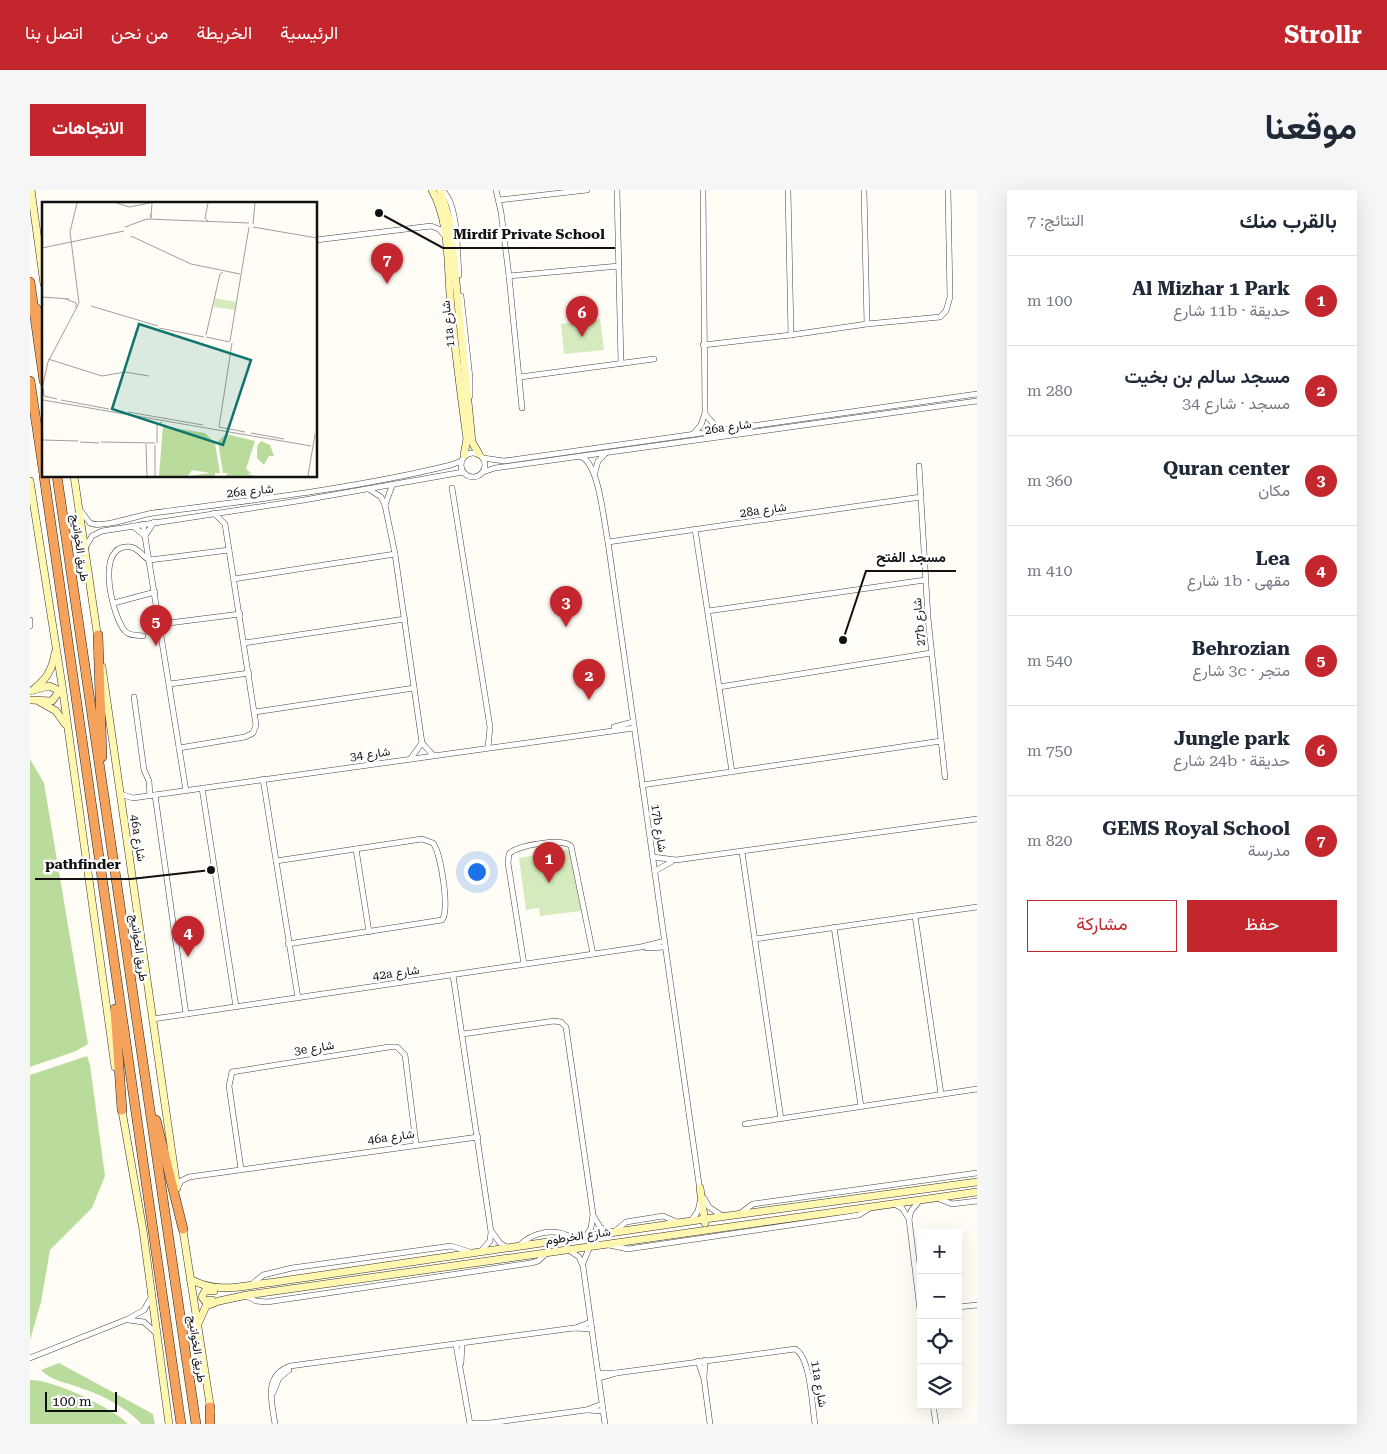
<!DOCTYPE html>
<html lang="ar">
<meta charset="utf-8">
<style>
body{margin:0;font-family:"Roboto Serif",Vazirmatn,serif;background:#f6f6f7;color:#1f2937;direction:rtl}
.controls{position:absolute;right:15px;bottom:15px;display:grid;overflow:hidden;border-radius:0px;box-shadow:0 5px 20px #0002}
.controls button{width:45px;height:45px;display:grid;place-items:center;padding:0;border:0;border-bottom:1px solid #e0e1e3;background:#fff;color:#1f2937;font:25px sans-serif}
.scale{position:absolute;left:15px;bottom:12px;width:72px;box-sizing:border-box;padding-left:5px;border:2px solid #111;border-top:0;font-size:14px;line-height:18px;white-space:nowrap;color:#111;-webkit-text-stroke:4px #fff;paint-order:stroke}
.you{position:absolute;left:446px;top:681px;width:18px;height:18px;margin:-12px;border:4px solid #fff;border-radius:50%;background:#1a73e8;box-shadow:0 0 0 8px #1a73e833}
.badge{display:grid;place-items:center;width:32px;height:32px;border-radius:50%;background:#c4262e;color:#fff;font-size:16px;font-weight:700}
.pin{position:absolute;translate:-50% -41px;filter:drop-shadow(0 1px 2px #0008)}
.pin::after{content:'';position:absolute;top:26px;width:18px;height:15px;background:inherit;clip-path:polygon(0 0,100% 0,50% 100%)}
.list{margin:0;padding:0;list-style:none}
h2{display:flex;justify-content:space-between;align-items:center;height:65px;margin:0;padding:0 20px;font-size:21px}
h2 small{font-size:16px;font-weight:400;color:#747a83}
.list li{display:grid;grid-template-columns:32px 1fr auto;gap:15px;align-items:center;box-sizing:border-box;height:90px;padding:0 20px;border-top:1px solid #e0e1e3}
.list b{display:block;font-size:19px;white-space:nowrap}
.list p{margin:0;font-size:16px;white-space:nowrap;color:#747a83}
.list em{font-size:16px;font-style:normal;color:#747a83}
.actions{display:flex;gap:10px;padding:15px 20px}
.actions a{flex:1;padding:11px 0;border:1px solid #c4262e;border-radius:0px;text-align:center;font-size:18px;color:#c4262e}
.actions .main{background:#c4262e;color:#fff}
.icon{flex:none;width:28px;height:28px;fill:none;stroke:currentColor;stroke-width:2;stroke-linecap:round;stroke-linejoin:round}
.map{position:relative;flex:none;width:947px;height:1234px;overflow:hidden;direction:ltr;border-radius:0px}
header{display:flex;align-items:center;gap:30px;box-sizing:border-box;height:70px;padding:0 25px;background:#c4262e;color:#fff}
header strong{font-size:24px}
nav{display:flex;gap:28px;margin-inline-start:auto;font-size:18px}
.intro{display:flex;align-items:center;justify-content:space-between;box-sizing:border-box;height:120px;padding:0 30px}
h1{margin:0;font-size:35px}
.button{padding:12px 22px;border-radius:0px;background:#c4262e;color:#fff;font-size:18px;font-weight:700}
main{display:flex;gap:30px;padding:0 30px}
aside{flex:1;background:#fff;border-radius:0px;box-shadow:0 5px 20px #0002}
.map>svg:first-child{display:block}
.green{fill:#d5ebbd}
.forest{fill:#b9dc9c}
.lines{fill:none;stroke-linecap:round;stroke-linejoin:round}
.street-casing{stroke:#444;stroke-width:6}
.secondary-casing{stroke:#333;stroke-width:8}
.highway-casing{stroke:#222;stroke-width:10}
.street{stroke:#fff;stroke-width:5}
.secondary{stroke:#fff6b0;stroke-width:7}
.highway{stroke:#f5a25d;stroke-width:9}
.labels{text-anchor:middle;stroke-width:5;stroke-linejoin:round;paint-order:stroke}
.street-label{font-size:12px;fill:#111;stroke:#fff}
.inset-road{fill:none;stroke:#a09f9a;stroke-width:1}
.view{fill:#0f766e;fill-opacity:0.15;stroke:#0f766e;stroke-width:2.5}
.inset-edge{fill:none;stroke:#111;stroke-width:2.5}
.leader{fill:none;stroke:#111;stroke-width:2}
.callout-dot{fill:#111;stroke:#fff;stroke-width:2}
.callout-label{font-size:14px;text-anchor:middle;font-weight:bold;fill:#111;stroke:#fff;stroke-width:5;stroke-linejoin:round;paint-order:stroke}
</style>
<header>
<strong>Strollr</strong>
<nav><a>الرئيسية</a><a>الخريطة</a><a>من نحن</a><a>اتصل بنا</a></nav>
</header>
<div class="intro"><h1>موقعنا</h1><a class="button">الاتجاهات</a></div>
<main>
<aside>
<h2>بالقرب منك<small>النتائج: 7</small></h2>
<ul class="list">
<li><span class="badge">1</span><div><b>Al Mizhar 1 Park</b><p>حديقة · 11b شارع</p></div><em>100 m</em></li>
<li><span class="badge">2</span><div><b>مسجد سالم بن بخيت</b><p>مسجد · شارع 34</p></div><em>280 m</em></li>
<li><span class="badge">3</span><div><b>Quran center</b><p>مكان</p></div><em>360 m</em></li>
<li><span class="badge">4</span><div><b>Lea</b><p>مقهى · 1b شارع</p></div><em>410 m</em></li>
<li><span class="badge">5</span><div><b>Behrozian</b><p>متجر · 3c شارع</p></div><em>540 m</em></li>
<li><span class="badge">6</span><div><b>Jungle park</b><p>حديقة · 24b شارع</p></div><em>750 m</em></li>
<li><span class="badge">7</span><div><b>GEMS Royal School</b><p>مدرسة</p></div><em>820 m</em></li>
</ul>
<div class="actions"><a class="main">حفظ</a><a>مشاركة</a></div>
</aside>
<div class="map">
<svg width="947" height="1234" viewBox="0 0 947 1234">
<rect width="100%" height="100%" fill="#fffdf5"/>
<g class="green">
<polygon points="570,129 574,160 534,164 531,134"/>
<polygon points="540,659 551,721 510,726 509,718 496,720 489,668"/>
</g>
<g class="forest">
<polygon points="0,569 14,593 58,854 46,861 0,877"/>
<polygon points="57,866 60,875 75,986 62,1018 20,1060 11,1112 0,1150 0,885"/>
<path d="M29,1173L123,1224L125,1234H111C95,1215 67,1203 42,1195C30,1191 21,1190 11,1180Z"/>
<path d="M0,1190C23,1189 82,1218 98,1234H0Z"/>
</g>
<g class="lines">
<defs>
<g id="street">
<path d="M412,0C429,13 427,64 429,85"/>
<polyline points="466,0 471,22 479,86 492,218"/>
<polyline points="587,0 591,174"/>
<polyline points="758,0 761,145"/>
<polyline points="834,0 837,134"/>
<polyline points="469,10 557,0"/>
<polyline points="286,50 401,36 409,39 415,46"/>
<polyline points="479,86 589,76"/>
<polyline points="431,106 440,188 440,206"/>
<polyline points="673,155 761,145 837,134 910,127 916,121 920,107 918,0"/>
<polyline points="490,187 624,169"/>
<polyline points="675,224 689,240"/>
<polyline points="663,244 671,235 675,223 673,0"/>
<circle cx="443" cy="275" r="12"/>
<path d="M551,267C569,272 574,334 578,352L670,1001"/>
<polyline points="453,268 474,271 947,204"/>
<polyline points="889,276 898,428 915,587"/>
<polyline points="453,282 465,278 947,211"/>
<polyline points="565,282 568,271 575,264"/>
<polyline points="422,298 460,537 458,557"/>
<polyline points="340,300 351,307 355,315 365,364 392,553 403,565"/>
<polyline points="355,315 362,296"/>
<path d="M50,320L60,333C71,339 109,325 123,323C223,310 323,299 421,275L431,271"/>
<polyline points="113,334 156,601"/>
<polyline points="103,336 115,346 124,332"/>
<polyline points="665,339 702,582"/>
<polyline points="578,352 891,307"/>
<polyline points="55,358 62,346 72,341 274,310 433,282"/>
<polyline points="204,389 365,364"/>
<polyline points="84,413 125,402"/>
<polyline points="678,421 895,390"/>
<polyline points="0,430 0,436"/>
<polyline points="131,434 210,424"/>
<path d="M113,446C107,445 99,446 95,441C83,428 63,352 101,357C110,359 112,367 120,370L199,360"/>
<polyline points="214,453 375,429"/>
<polyline points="140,494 219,483"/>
<polyline points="689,497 901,463"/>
<polyline points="104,507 114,580 119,591 120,606"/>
<polyline points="225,522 384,498"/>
<polyline points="584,537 603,532"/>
<polyline points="149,558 215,547 223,543 226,535 195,334 184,323"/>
<polyline points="381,568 392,553"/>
<polyline points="233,589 268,808"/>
<polyline points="612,595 911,551"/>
<polyline points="172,598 206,817"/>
<polyline points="90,604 103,608 604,538"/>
<polyline points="125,605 156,824"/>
<polyline points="326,659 339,742"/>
<polyline points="712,662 751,929"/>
<polyline points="623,667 646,670 947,629"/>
<path d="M246,671L392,649L403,653C411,663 420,721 412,730L258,754"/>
<polyline points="625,681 641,672"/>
<polyline points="885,726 911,904"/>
<polyline points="804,737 831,916"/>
<polyline points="725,749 947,717"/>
<polyline points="617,758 635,757"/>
<path d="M494,774L478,673L479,664C486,655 532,648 541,656L563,764"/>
<polyline points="423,785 461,1042 460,1051 450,1062"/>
<polyline points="123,829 611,757 635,751"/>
<polyline points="433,844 524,831 531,832 536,837 563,1024 561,1038 556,1046"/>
<polyline points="715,934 947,899"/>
<polyline points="211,979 199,896 202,882 359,857 367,857 375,865 386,954"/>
<polyline points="147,999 151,991 159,987 448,947"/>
<polyline points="674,1008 679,1017 692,1026"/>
<polyline points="907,1008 922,1014 947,1011"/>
<polyline points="890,1010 881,1021 879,1029 891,1128"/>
<polyline points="864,1014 872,1018 879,1029"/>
<polyline points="708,1025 723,1014 947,983"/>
<polyline points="564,1027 570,1037 578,1043"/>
<polyline points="661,1031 668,1021 670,1012"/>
<polyline points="462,1042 470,1053 478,1058"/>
<polyline points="584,1042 596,1032 633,1026 649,1033"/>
<polyline points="579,1055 598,1059 829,1025 840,1018"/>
<path d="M489,1056C502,1042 525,1037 542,1048"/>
<polyline points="539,1060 549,1067 553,1076 575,1234"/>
<polyline points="553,1073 560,1056"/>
<polyline points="221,1095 233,1085 262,1078 421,1056 443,1063"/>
<polyline points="217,1106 226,1111 237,1112 501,1073 508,1071 518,1062"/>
<polyline points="928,1117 947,1115"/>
<polyline points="98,1130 114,1132 127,1144"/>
<polyline points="545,1138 561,1132"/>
<polyline points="426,1155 440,1234"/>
<polyline points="0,1168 98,1129 114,1120 122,1106"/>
<polyline points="668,1171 674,1189 680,1234"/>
<polyline points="431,1173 432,1154"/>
<path d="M568,1183H586L765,1159C781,1167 782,1217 785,1234"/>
<polyline points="569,1188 586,1183"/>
<polyline points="674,1188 675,1170"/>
<polyline points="243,1203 249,1188 259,1180"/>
<polyline points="903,1215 906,1234"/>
<polyline points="557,1220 573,1221"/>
<polyline points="440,1233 460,1233 556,1220 572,1214"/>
<path d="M245,1234C242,1212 233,1186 260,1176L544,1138L562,1139"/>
</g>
<g id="secondary">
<polyline points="1,0 14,94"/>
<path d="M402,0C421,34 417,78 421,116C425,161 431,205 437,249L434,265"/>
<polyline points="410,0 420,32 442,252 449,264"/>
<polyline points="44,286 68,449"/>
<polyline points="0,291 32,495 85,877"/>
<polyline points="72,477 147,998"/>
<path d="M5,498C17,489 23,478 25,463"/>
<polyline points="0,501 19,496 26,499 28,503 22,511 1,510"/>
<polyline points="10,512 26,521 35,534"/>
<polyline points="91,915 113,1040 139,1234"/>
<polyline points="670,998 675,1033"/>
<polyline points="152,1034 181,1221"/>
<path d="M160,1089C188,1105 215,1095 245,1092L675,1029L947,992"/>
<polyline points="182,1110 175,1111 172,1107 175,1101 184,1101"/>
<polyline points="168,1134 176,1116 189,1111 217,1105 947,1002"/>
</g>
<g id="highway">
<polyline points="0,92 14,191"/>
<polyline points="6,118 14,138"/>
<polyline points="0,191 14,284"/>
<polyline points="14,286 151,1234"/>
<polyline points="27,286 166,1234"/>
<polyline points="68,445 72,567"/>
<polyline points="85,819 92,920"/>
<polyline points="126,930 153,1039"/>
<polyline points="180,1217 180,1234"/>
</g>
</defs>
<use href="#street" class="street-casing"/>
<use href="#secondary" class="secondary-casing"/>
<use href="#highway" class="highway-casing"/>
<use href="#street" class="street"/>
<use href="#secondary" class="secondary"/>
<use href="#highway" class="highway"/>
</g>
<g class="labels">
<g class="street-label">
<text transform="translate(418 134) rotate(-96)" y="4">11a شارع</text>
<text transform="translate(698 237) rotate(-8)" y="4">26a شارع</text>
<text transform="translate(220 301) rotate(-6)" y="4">26a شارع</text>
<text transform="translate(733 320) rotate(-8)" y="4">28a شارع</text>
<text transform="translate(50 358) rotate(82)" y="4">طريق الخوانيج</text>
<text transform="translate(889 432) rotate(-95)" y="4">27b شارع</text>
<text transform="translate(340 564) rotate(-8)" y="4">شارع 34</text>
<text transform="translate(629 638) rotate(81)" y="4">17b شارع</text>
<text transform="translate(108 648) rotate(81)" y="4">46a شارع</text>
<text transform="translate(109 758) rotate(82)" y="4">طريق الخوانيج</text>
<text transform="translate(366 783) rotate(-8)" y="4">42a شارع</text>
<text transform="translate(284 858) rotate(-9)" y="4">3e شارع</text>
<text transform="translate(361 947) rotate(-8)" y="4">46a شارع</text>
<text transform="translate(548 1046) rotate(-8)" y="4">شارع الخرطوم</text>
<text transform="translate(167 1159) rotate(82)" y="4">طريق الخوانيج</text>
<text transform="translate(789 1194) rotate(80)" y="4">11a شارع</text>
</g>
</g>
<g transform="translate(12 12)">
<rect width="275" height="275" fill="#fffdf5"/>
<path d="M173,96L194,100L193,108L172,105Z" fill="#d5ebbd"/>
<path d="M121,224L163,231L173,241L178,271H173V274H147L168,271L150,268L146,274H117ZM184,232L213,239L204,267L209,271L205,272L214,274H183L186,271H181L176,239ZM219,239L228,243L232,254H227L222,263L215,256V244Z" fill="#b9dc9c"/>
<path class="inset-road" d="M75,1L87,5L108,1M166,1L163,16L166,19M108,12L109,16L110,1M211,22L213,1M83,25L105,17L207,21M211,25L275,36M89,34L149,62L198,72M0,46L82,29M0,95L27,97M24,97L34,101V106M49,104L116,124M117,126L162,135M164,133L178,72L181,70M164,135L188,140M188,139L207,25M6,157L60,174L83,170L107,174M1,186L2,194L15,197M0,187L6,160L37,101L28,30L35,1M1,198L269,244M19,198L67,207M86,210L161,223M177,225L203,230M177,225L190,141M209,231L242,237M0,238L36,239M38,240L57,241M59,240L113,241M115,241V223L120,220M104,242L105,274M113,243V274M266,274L273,232"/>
<path class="view" d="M97,122L209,158L181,243L70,207Z"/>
<rect width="275" height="275" class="inset-edge"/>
</g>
<path class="leader" d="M349 23L413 58H585M813 450L836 381H926M181 680L101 689H5"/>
<g class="callout-dot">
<circle cx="349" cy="23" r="5"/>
<circle cx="813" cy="450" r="5"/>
<circle cx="181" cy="680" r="5"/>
</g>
<g class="callout-label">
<text x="499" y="49">Mirdif Private School</text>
<text x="881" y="372">مسجد الفتح</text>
<text x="53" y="679">pathfinder</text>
</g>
</svg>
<div class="controls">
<button>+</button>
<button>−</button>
<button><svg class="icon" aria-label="locate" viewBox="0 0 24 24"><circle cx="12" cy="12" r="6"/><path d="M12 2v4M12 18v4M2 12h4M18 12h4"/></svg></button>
<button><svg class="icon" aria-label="layers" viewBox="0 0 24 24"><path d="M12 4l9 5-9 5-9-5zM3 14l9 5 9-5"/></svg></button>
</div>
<div class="scale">100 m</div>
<div class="you"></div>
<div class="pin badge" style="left:519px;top:693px">1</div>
<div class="pin badge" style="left:559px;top:510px">2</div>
<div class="pin badge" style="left:536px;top:437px">3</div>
<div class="pin badge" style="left:158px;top:767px">4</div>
<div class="pin badge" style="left:126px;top:456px">5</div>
<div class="pin badge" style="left:552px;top:147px">6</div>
<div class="pin badge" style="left:357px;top:94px">7</div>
</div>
</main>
